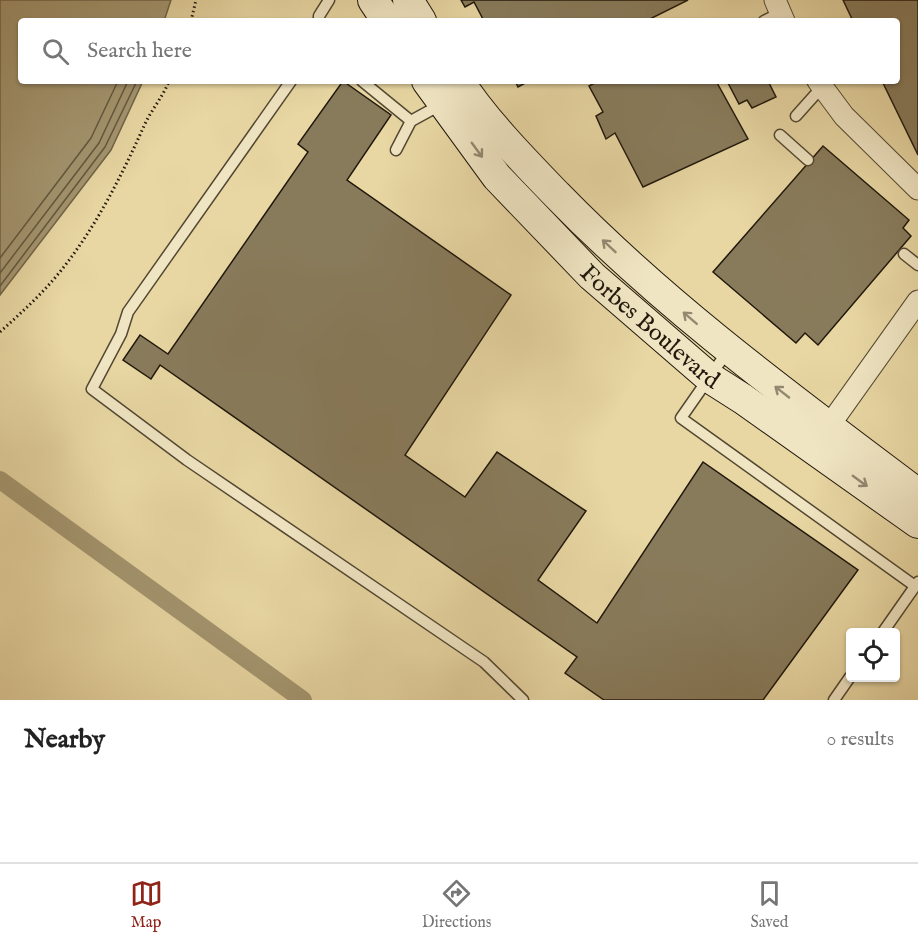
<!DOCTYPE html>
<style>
body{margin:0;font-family:"IM FELL English",serif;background:#f2f2f2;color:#222}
.controls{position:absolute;right:18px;bottom:18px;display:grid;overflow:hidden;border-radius:6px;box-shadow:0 2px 4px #0004}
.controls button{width:54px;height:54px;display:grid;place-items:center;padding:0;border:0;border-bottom:2px solid #e0e0e0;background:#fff;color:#222;font:30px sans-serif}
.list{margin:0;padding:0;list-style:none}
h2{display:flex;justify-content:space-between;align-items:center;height:78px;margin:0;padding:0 24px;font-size:26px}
h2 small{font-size:20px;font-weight:400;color:#767676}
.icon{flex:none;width:33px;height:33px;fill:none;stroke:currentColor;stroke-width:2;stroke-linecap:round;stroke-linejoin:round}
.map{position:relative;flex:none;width:918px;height:700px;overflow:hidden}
.search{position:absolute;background:#fff;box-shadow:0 2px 4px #0004;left:18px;right:18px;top:18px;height:66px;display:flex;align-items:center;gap:15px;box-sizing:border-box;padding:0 21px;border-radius:6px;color:#767676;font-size:22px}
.sheet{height:162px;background:#fff}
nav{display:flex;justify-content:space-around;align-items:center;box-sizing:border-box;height:84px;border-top:2px solid #e0e0e0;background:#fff;font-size:16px;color:#767676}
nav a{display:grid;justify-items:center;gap:3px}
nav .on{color:#8f2418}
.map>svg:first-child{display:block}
.water{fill:#a49670;stroke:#706448;stroke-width:1.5}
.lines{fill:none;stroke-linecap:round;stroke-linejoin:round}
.shore{stroke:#62573e;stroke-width:1.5}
.canal{stroke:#a49670;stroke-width:18}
.building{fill:#887b5b;stroke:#21180c;stroke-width:1.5}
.lane-casing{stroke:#534832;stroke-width:13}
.street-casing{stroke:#534832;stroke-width:23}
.secondary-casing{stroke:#21180c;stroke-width:32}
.path{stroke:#21180c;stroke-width:3;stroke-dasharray:1.5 3;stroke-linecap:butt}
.lane{stroke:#f0e5c3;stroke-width:10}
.street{stroke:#f0e5c3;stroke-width:21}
.secondary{stroke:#f0e5c3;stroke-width:30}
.oneway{stroke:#938971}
.labels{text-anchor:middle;stroke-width:4.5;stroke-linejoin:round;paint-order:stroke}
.street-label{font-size:24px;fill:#21180c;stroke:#f0e5c3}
</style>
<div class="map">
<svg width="918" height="700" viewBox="0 0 918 700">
<rect width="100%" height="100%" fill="#e8d7a3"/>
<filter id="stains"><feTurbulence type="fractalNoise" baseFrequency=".00333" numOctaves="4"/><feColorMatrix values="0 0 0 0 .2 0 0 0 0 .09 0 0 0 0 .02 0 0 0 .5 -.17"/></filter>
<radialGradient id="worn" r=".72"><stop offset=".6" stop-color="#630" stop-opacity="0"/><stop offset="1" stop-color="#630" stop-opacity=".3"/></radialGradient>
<polygon class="water" points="0,0 171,0 164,21 21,21 21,81 143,81 111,150 0,295"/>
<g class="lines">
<g class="shore">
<polyline points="0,258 91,138 118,81"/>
<polyline points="0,273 99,143 128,81"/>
<polyline points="0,286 105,147 137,81"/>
</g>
<polyline class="canal" points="0,480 303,700"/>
</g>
<g class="building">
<polygon points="461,0 688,0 646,21 484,21 474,2 465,7"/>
<polygon points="843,0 918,0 918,155 882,81 897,81 897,21 853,21"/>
<polygon points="343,81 391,115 347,180 511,295 405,455 465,497 497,452 586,511 538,580 597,623 703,462 858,570 763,700 604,700 565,673 577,657 160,365 151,379 123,360 140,335 168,354 308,152 298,144"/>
<polygon points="515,81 529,81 518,87"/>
<polygon points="598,81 716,81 748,139 643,187 615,133 606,139 596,116 603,112 589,86"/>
<polygon points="727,81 768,81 776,97 752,108 747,100 739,104"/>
<polygon points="823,146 909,220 903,228 911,236 818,345 805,333 796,343 713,272"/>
</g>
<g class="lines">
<defs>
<g id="lane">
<polyline points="319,21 319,16 329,0"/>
<polyline points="764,21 780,13"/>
<polyline points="291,81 128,312 121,334 92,389 187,460 484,662 523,700"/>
<polyline points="362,81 411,121"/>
<polyline points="796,116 821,88"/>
<polyline points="780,135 808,160"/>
<polyline points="396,150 411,121 442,104"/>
<polyline points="904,254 918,265"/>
<polyline points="727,352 681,418 915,586"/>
<polyline points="883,632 918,582"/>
<polyline points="834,700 850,677"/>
</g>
<g id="street">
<polyline points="775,0 784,21"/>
<polyline points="818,81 844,116 918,189"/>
<polyline points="821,437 918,301"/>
</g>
<g id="secondary">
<polyline points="373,0 387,21"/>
<polyline points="408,0 421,21"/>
<path id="s1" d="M427,81L497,177L592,276L710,378L743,399L918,523"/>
<path d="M459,81C483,119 525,162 557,195C667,308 792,399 918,494"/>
</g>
</defs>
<use href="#lane" class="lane-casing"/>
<use href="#street" class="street-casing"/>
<use href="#secondary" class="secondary-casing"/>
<g class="path">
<polyline points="191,21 196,0"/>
<path d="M0,332C21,313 41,295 59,273C95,229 121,177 144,126C151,110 163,97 169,81"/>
</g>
<use href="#lane" class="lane"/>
<use href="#street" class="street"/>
<use href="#secondary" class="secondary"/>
</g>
<defs><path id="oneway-shaft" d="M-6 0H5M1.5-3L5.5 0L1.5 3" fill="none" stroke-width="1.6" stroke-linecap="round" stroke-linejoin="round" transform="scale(1.5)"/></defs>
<g class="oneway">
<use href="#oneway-shaft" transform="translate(477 150) rotate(54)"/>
<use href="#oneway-shaft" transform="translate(609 246) rotate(-137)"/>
<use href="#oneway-shaft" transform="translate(690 318) rotate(-139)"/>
<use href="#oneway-shaft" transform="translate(782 392) rotate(-142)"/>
<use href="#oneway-shaft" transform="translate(860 481) rotate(36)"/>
</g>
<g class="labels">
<g class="street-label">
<text dy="8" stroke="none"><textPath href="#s1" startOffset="333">Forbes Boulevard</textPath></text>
</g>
</g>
<rect width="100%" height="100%" filter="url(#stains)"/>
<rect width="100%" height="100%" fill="url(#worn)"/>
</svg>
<div class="controls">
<button><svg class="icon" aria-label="locate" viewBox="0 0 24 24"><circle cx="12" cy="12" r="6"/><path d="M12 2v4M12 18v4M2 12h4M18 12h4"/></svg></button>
</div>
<div class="search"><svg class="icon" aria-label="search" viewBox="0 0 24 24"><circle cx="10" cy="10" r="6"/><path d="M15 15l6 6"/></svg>Search here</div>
</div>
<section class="sheet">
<h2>Nearby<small>0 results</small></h2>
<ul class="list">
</ul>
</section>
<nav>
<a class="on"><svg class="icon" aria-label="map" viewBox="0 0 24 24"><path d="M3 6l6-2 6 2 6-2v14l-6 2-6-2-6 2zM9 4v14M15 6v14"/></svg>Map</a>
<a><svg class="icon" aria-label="directions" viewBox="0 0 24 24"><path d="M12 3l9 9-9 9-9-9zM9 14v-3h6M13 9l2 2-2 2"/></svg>Directions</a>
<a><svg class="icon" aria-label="saved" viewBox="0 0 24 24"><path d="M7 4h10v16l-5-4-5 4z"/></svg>Saved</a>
</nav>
